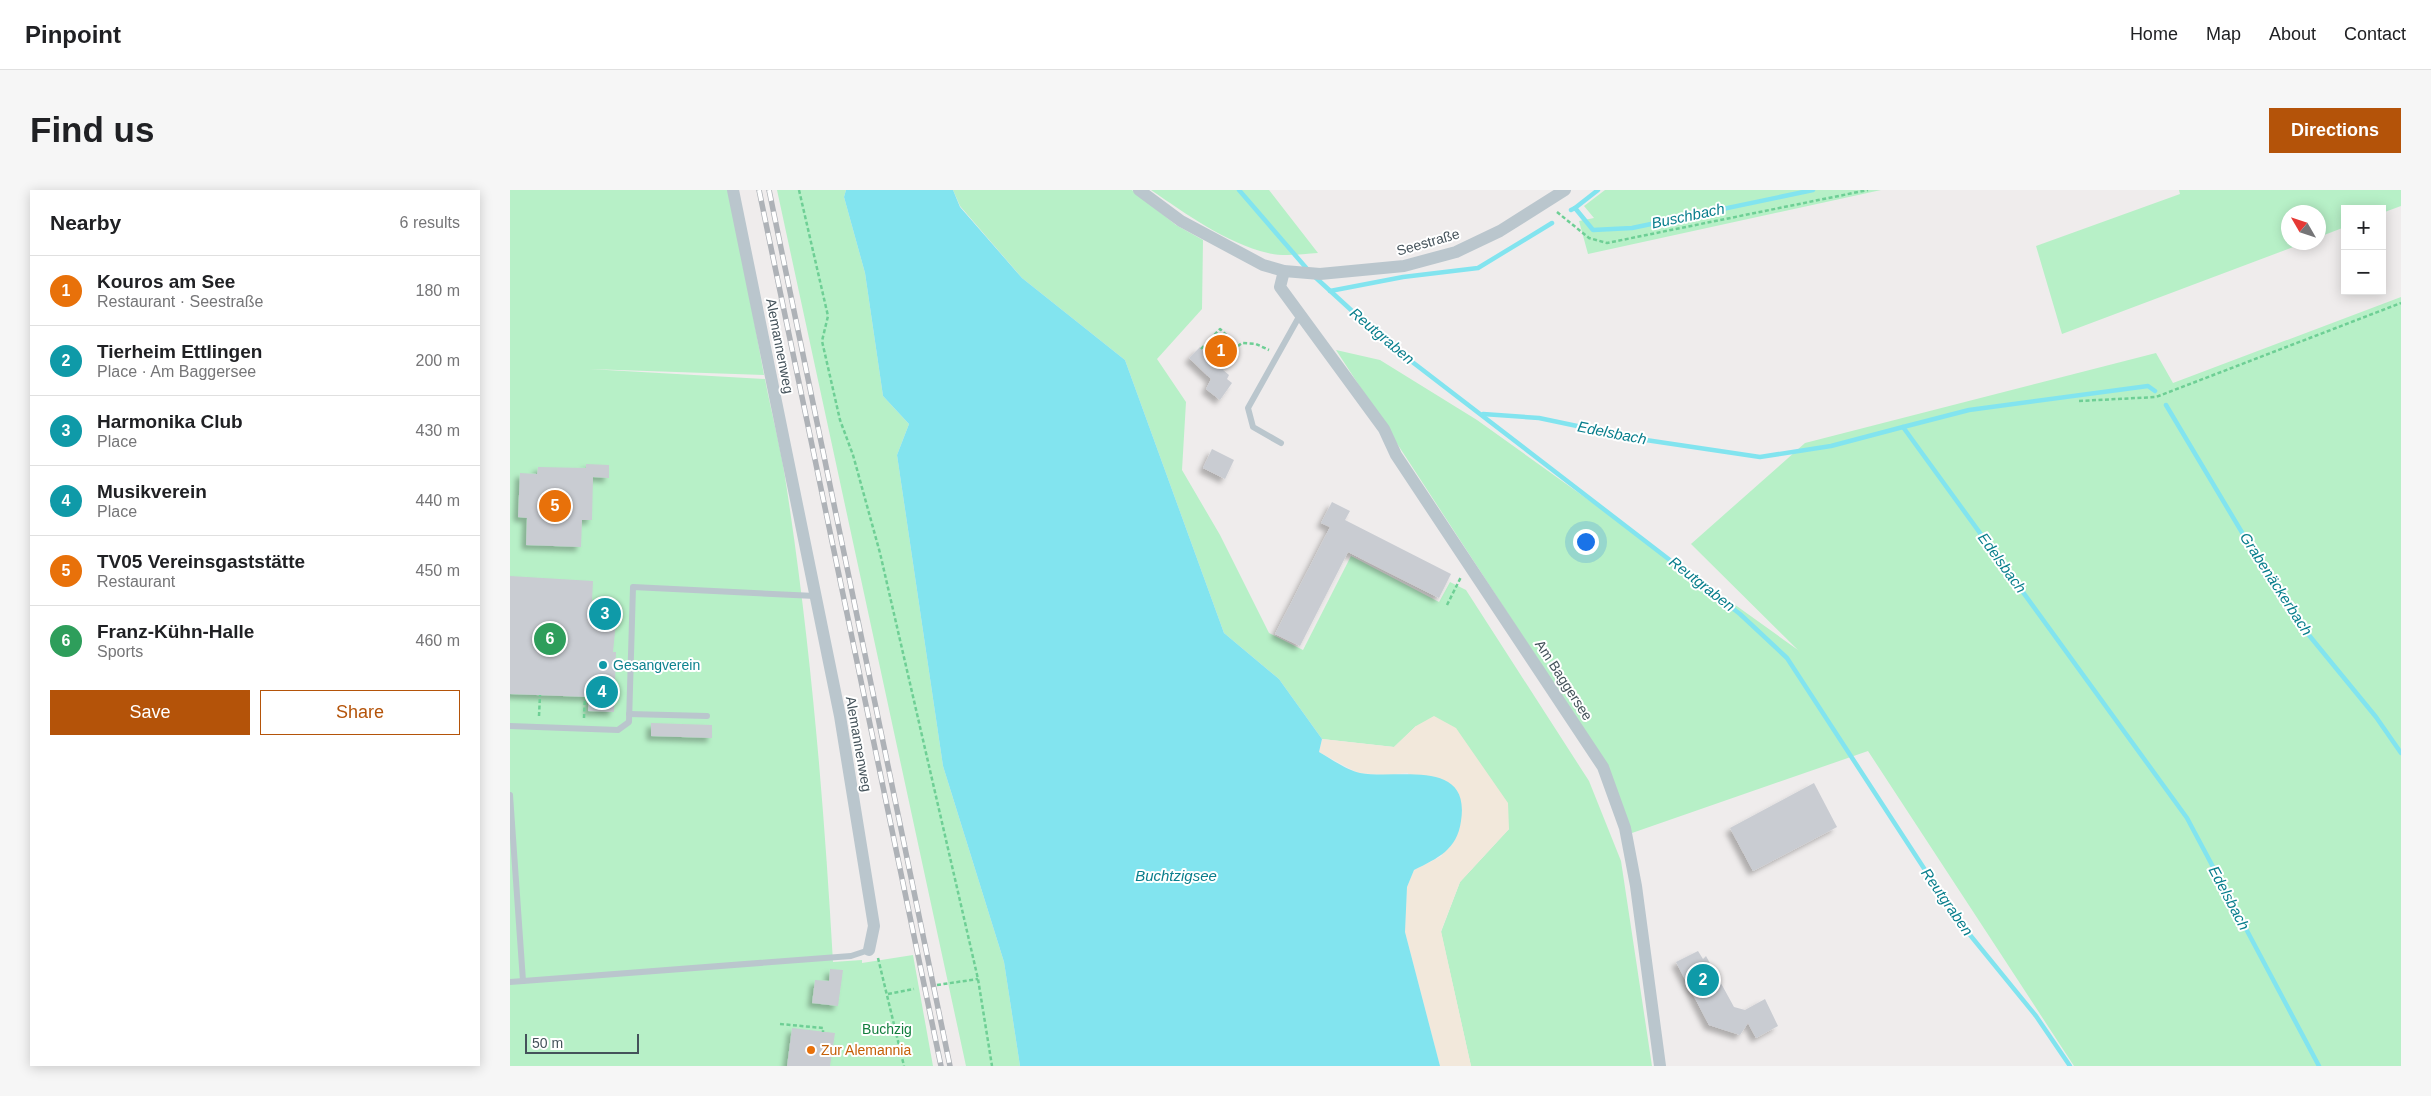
<!DOCTYPE html>
<meta charset="utf-8">
<style>
body{margin:0;font-family:Arial,sans-serif;background:#f6f6f6;color:#202124}
.controls{position:absolute;right:15px;top:15px;display:grid;overflow:hidden;border-radius:0px;box-shadow:0 2px 12px #0003}
.controls button{width:45px;height:45px;display:grid;place-items:center;padding:0;border:0;border-bottom:1px solid #e0e0e0;background:#fff;color:#202124;font:25px sans-serif}
.compass{position:absolute;left:1771px;top:15px;width:45px;height:45px;border-radius:50%;background:#fff;box-shadow:0 2px 12px #0003;rotate:309deg}
.scale{position:absolute;left:15px;bottom:12px;width:114px;box-sizing:border-box;padding-left:5px;border:2px solid #44525a;border-top:0;font-size:14px;line-height:18px;white-space:nowrap;color:#44525a;-webkit-text-stroke:4px #fff;paint-order:stroke}
.you{position:absolute;left:1075px;top:351px;width:18px;height:18px;margin:-12px;border:4px solid #fff;border-radius:50%;background:#1a73e8;box-shadow:0 0 0 8px #1a73e833}
.badge{display:grid;place-items:center;width:32px;height:32px;border-radius:50%;background:#b45309;color:#fff;font-size:16px;font-weight:700}
.pin{position:absolute;translate:-50% -50%;border:2px solid #fff;box-shadow:0 1px 5px #0006}
.list{margin:0;padding:0;list-style:none}
h2{display:flex;justify-content:space-between;align-items:center;height:65px;margin:0;padding:0 20px;font-size:21px}
h2 small{font-size:16px;font-weight:400;color:#757577}
.list li{display:grid;grid-template-columns:32px 1fr auto;gap:15px;align-items:center;box-sizing:border-box;height:70px;padding:0 20px;border-top:1px solid #e0e0e0}
.list b{display:block;font-size:19px;white-space:nowrap}
.list p{margin:0;font-size:16px;white-space:nowrap;color:#757577}
.list em{font-size:16px;font-style:normal;color:#757577}
.actions{display:flex;gap:10px;padding:15px 20px}
.actions a{flex:1;padding:11px 0;border:1px solid #b45309;border-radius:0px;text-align:center;font-size:18px;color:#b45309}
.actions .main{background:#b45309;color:#fff}
.map{position:relative;flex:none;width:1891px;height:876px;overflow:hidden;border-radius:0px}
header{display:flex;align-items:center;gap:30px;box-sizing:border-box;height:70px;padding:0 25px;background:#fff;border-bottom:1px solid #e0e0e0}
header strong{font-size:24px}
nav{display:flex;gap:28px;margin-inline-start:auto;font-size:18px}
.intro{display:flex;align-items:center;justify-content:space-between;box-sizing:border-box;height:120px;padding:0 30px}
h1{margin:0;font-size:35px}
.button{padding:12px 22px;border-radius:0px;background:#b45309;color:#fff;font-size:18px;font-weight:700}
main{display:flex;gap:30px;padding:0 30px}
aside{flex:1;background:#fff;border-radius:0px;box-shadow:0 2px 12px #0003}
.map>svg:first-child{display:block}
.green{fill:#b7f0c7}
.sand{fill:#f2e8db}
.water{fill:#82e4ef}
.lines{fill:none;stroke-linecap:round;stroke-linejoin:round}
.stream{stroke:#82e4ef;stroke-width:4.5}
.building{fill:#c9ccd2;filter:url(#shadow)}
.path{stroke:#6ecf95;stroke-width:2.5;stroke-dasharray:4 2.5;stroke-linecap:butt}
.lane{stroke:#bac6cd;stroke-width:6}
.street{stroke:#bac6cd;stroke-width:12}
.rail-casing{stroke:#aeb2b7;stroke-width:5.5}
.rail{stroke:#fff;stroke-width:4;stroke-dasharray:11;stroke-linecap:butt}
.culture-dot{fill:#0f9aa8;stroke:#fff;stroke-width:2}
.food-dot{fill:#e8710a;stroke:#fff;stroke-width:2}
.labels{text-anchor:middle;stroke-width:4;stroke-linejoin:round;paint-order:stroke}
.street-label{font-size:14px;fill:#44525a;stroke:#fff}
.culture-label{font-size:14px;fill:#0d838f;stroke:#fff;text-anchor:start}
.park-label{font-size:14px;fill:#127e3d;stroke:#fff}
.food-label{font-size:14px;fill:#c56008;stroke:#fff;text-anchor:start}
.water-label{font-size:15px;font-style:italic;fill:#087e8c;stroke:#fff}
</style>
<header>
<strong>Pinpoint</strong>
<nav><a>Home</a><a>Map</a><a>About</a><a>Contact</a></nav>
</header>
<div class="intro"><h1>Find us</h1><a class="button">Directions</a></div>
<main>
<aside>
<h2>Nearby<small>6 results</small></h2>
<ul class="list">
<li><span class="badge" style="background:#e8710a">1</span><div><b>Kouros am See</b><p>Restaurant · Seestraße</p></div><em>180 m</em></li>
<li><span class="badge" style="background:#0f9aa8">2</span><div><b>Tierheim Ettlingen</b><p>Place · Am Baggersee</p></div><em>200 m</em></li>
<li><span class="badge" style="background:#0f9aa8">3</span><div><b>Harmonika Club</b><p>Place</p></div><em>430 m</em></li>
<li><span class="badge" style="background:#0f9aa8">4</span><div><b>Musikverein</b><p>Place</p></div><em>440 m</em></li>
<li><span class="badge" style="background:#e8710a">5</span><div><b>TV05 Vereinsgaststätte</b><p>Restaurant</p></div><em>450 m</em></li>
<li><span class="badge" style="background:#2e9e5b">6</span><div><b>Franz-Kühn-Halle</b><p>Sports</p></div><em>460 m</em></li>
</ul>
<div class="actions"><a class="main">Save</a><a>Share</a></div>
</aside>
<div class="map">
<svg width="1891" height="876" viewBox="0 0 1891 876">
<defs>
<filter id="shadow"><feDropShadow dx="-4.5" dy="4.5" stdDeviation="2.5" flood-color="#0004"/></filter>
</defs>
<rect width="100%" height="100%" fill="#efecec"/>
<g class="green">
<path d="M0,0H220L254,185L79,179L255,189C262,226 272,263 277,300C301,457 314,614 323,772L352,770V773L403,765L423,876H0Z"/>
<polygon points="267,0 336,0 334,7 355,83 373,206 399,234 387,265 433,576 494,772 510,876 456,876"/>
<polygon points="443,0 622,0 666,35 693,50 692,119 647,169 676,212 672,280 710,345 759,443 793,460 841,366 929,412 940,392 956,400 1079,591 1111,671 1142,876 961,876 931,742 950,692 999,639 906,536 884,557 812,549 769,489 714,443 615,170 512,88 450,16"/>
<path d="M641,0H759L808,63C793,64 773,67 758,63C716,53 676,24 641,0Z"/>
<polygon points="1095,0 1371,0 1078,64 1069,31 1084,28 1074,16"/>
<polygon points="1669,0 1891,0 1891,16 1872,23 1872,19 1835,19 1835,37 1809,47 1808,22 1778,22 1778,52 1794,53 1552,144 1526,56 1670,4"/>
<polygon points="1891,107 1891,876 1564,876 1358,561 1122,643 1038,485 826,160 870,170 967,230 1288,460 1181,354 1295,253 1646,163 1663,193"/>
</g>
<polygon class="sand" points="924,526 946,538 998,613 999,639 950,692 931,741 961,876 930,876 895,742 897,697 904,680 932,666 898,583 875,585 848,583 809,562 812,549 884,557 906,536"/>
<path class="water" d="M336,0H443L450,17L512,88L615,170L714,443L769,489L812,549L809,562C821,569 837,580 850,583C887,590 961,567 951,631C947,660 928,668 904,680L897,697L895,742L930,876H510L494,772L433,576L387,265L399,234L373,206L355,83L334,7Z"/>
<g class="lines">
<g class="stream">
<polyline points="729,0 798,80"/>
<polyline points="1065,18 1088,0"/>
<polyline points="1061,20 1065,18 1083,40 1122,38 1303,0"/>
<polyline points="805,87 875,151 1230,424 1277,468 1447,729 1526,826 1560,876"/>
<polyline points="820,101 893,87 968,78 1042,33"/>
<polyline points="1656,215 1755,381 1798,444 1866,527 1891,563"/>
<polyline points="973,224 1029,228 1129,249 1250,267 1321,256 1393,237 1677,628 1809,876"/>
<polyline points="1393,237 1459,220 1638,196 1645,201"/>
</g>
</g>
<g class="building">
<polygon points="710,145 726,160 721,166 723,169 713,180 719,185 717,189 722,193 710,210 696,199 701,189 679,168 690,157 694,162"/>
<polygon points="702,259 724,270 715,289 693,278"/>
<polygon points="76,274 99,275 99,288 83,287 82,330 72,330 71,357 16,355 17,328 8,327 10,283 27,284 28,277 76,278"/>
<polygon points="822,312 840,321 835,330 941,384 929,408 838,362 790,456 765,444 820,337 811,333"/>
<polygon points="0,386 83,391 82,411 108,411 103,462 106,462 104,522 78,521 79,507 0,504"/>
<polygon points="141,533 202,535 202,548 141,546"/>
<polygon points="1304,593 1327,637 1243,681 1220,638"/>
<polygon points="1188,761 1193,769 1196,766 1224,817 1235,820 1255,809 1268,836 1246,848 1238,833 1230,845 1199,835 1166,772"/>
<polygon points="320,779 333,780 328,816 302,813 305,790 319,791"/>
<polygon points="282,838 325,843 320,876 277,876"/>
</g>
<g class="lines">
<g class="path">
<polyline points="289,0 318,126 312,151 330,230 343,265 370,363 468,789 482,876"/>
<polyline points="1047,22 1079,48 1097,53 1358,0"/>
<polyline points="691,159 710,139 728,156 732,153 746,154 759,160"/>
<polyline points="1569,211 1646,207 1891,113"/>
<polyline points="937,415 951,387"/>
<polyline points="29,526 30,505"/>
<polyline points="74,528 75,507"/>
<polyline points="368,768 394,876"/>
<polyline points="427,795 468,789"/>
<polyline points="378,804 404,799"/>
<polyline points="270,834 313,838 313,842"/>
</g>
<g class="lane">
<polyline points="771,253 743,237 738,218 790,125"/>
<polyline points="119,524 197,526"/>
<polyline points="0,536 108,540 119,532 123,397 305,406"/>
<polyline points="0,605 13,791"/>
<polyline points="0,792 341,766 359,760"/>
</g>
<g class="street">
<polyline points="223,0 330,526 364,736 359,760"/>
<polyline points="629,0 671,31 753,75 774,81 810,84 894,76 946,62 990,41 1055,0"/>
<polyline points="774,81 770,97 874,239 886,265 1093,577 1115,638 1126,696 1150,876"/>
</g>
<defs>
<g id="rail">
<polyline points="249,0 431,876"/>
<polyline points="259,0 440,876"/>
</g>
</defs>
<use href="#rail" class="rail-casing"/>
<use href="#rail" class="rail"/>
</g>
<circle class="culture-dot" cx="93" cy="475" r="5"/>
<circle class="food-dot" cx="301" cy="860" r="5"/>
<g class="labels">
<g class="street-label">
<text transform="translate(918 52) rotate(-16)" y="5">Seestraße</text>
<text transform="translate(270 156) rotate(79)" y="5">Alemannenweg</text>
<text transform="translate(1054 490) rotate(57)" y="5">Am Baggersee</text>
<text transform="translate(349 554) rotate(80)" y="5">Alemannenweg</text>
</g>
<g class="culture-label">
<text x="103" y="480">Gesangverein</text>
</g>
<g class="park-label">
<text x="377" y="844">Buchzig</text>
</g>
<g class="food-label">
<text x="311" y="865">Zur Alemannia</text>
</g>
<g class="water-label">
<text transform="translate(1178 26) rotate(-12)" y="5">Buschbach</text>
<text transform="translate(872 146) rotate(40)" y="5">Reutgraben</text>
<text transform="translate(1102 243) rotate(11)" y="5">Edelsbach</text>
<text transform="translate(1492 373) rotate(54)" y="5">Edelsbach</text>
<text transform="translate(1192 394) rotate(38)" y="5">Reutgraben</text>
<text transform="translate(1766 394) rotate(57)" y="5">Grabenäckerbach</text>
<text x="666" y="691">Buchtzigsee</text>
<text transform="translate(1719 708) rotate(62)" y="5">Edelsbach</text>
<text transform="translate(1437 712) rotate(55)" y="5">Reutgraben</text>
</g>
</g>
</svg>
<div class="controls">
<button>+</button>
<button>−</button>
</div>
<svg class="compass" viewBox="-18 -18 36 36"><path d="M0-13l5 13h-10z" fill="#e53935"/><path d="M0 13l5-13h-10z" fill="#757577"/></svg>
<div class="scale">50 m</div>
<div class="you"></div>
<div class="pin badge" style="left:711px;top:161px;background:#e8710a">1</div>
<div class="pin badge" style="left:1193px;top:790px;background:#0f9aa8">2</div>
<div class="pin badge" style="left:95px;top:424px;background:#0f9aa8">3</div>
<div class="pin badge" style="left:92px;top:502px;background:#0f9aa8">4</div>
<div class="pin badge" style="left:45px;top:316px;background:#e8710a">5</div>
<div class="pin badge" style="left:40px;top:449px;background:#2e9e5b">6</div>
</div>
</main>
